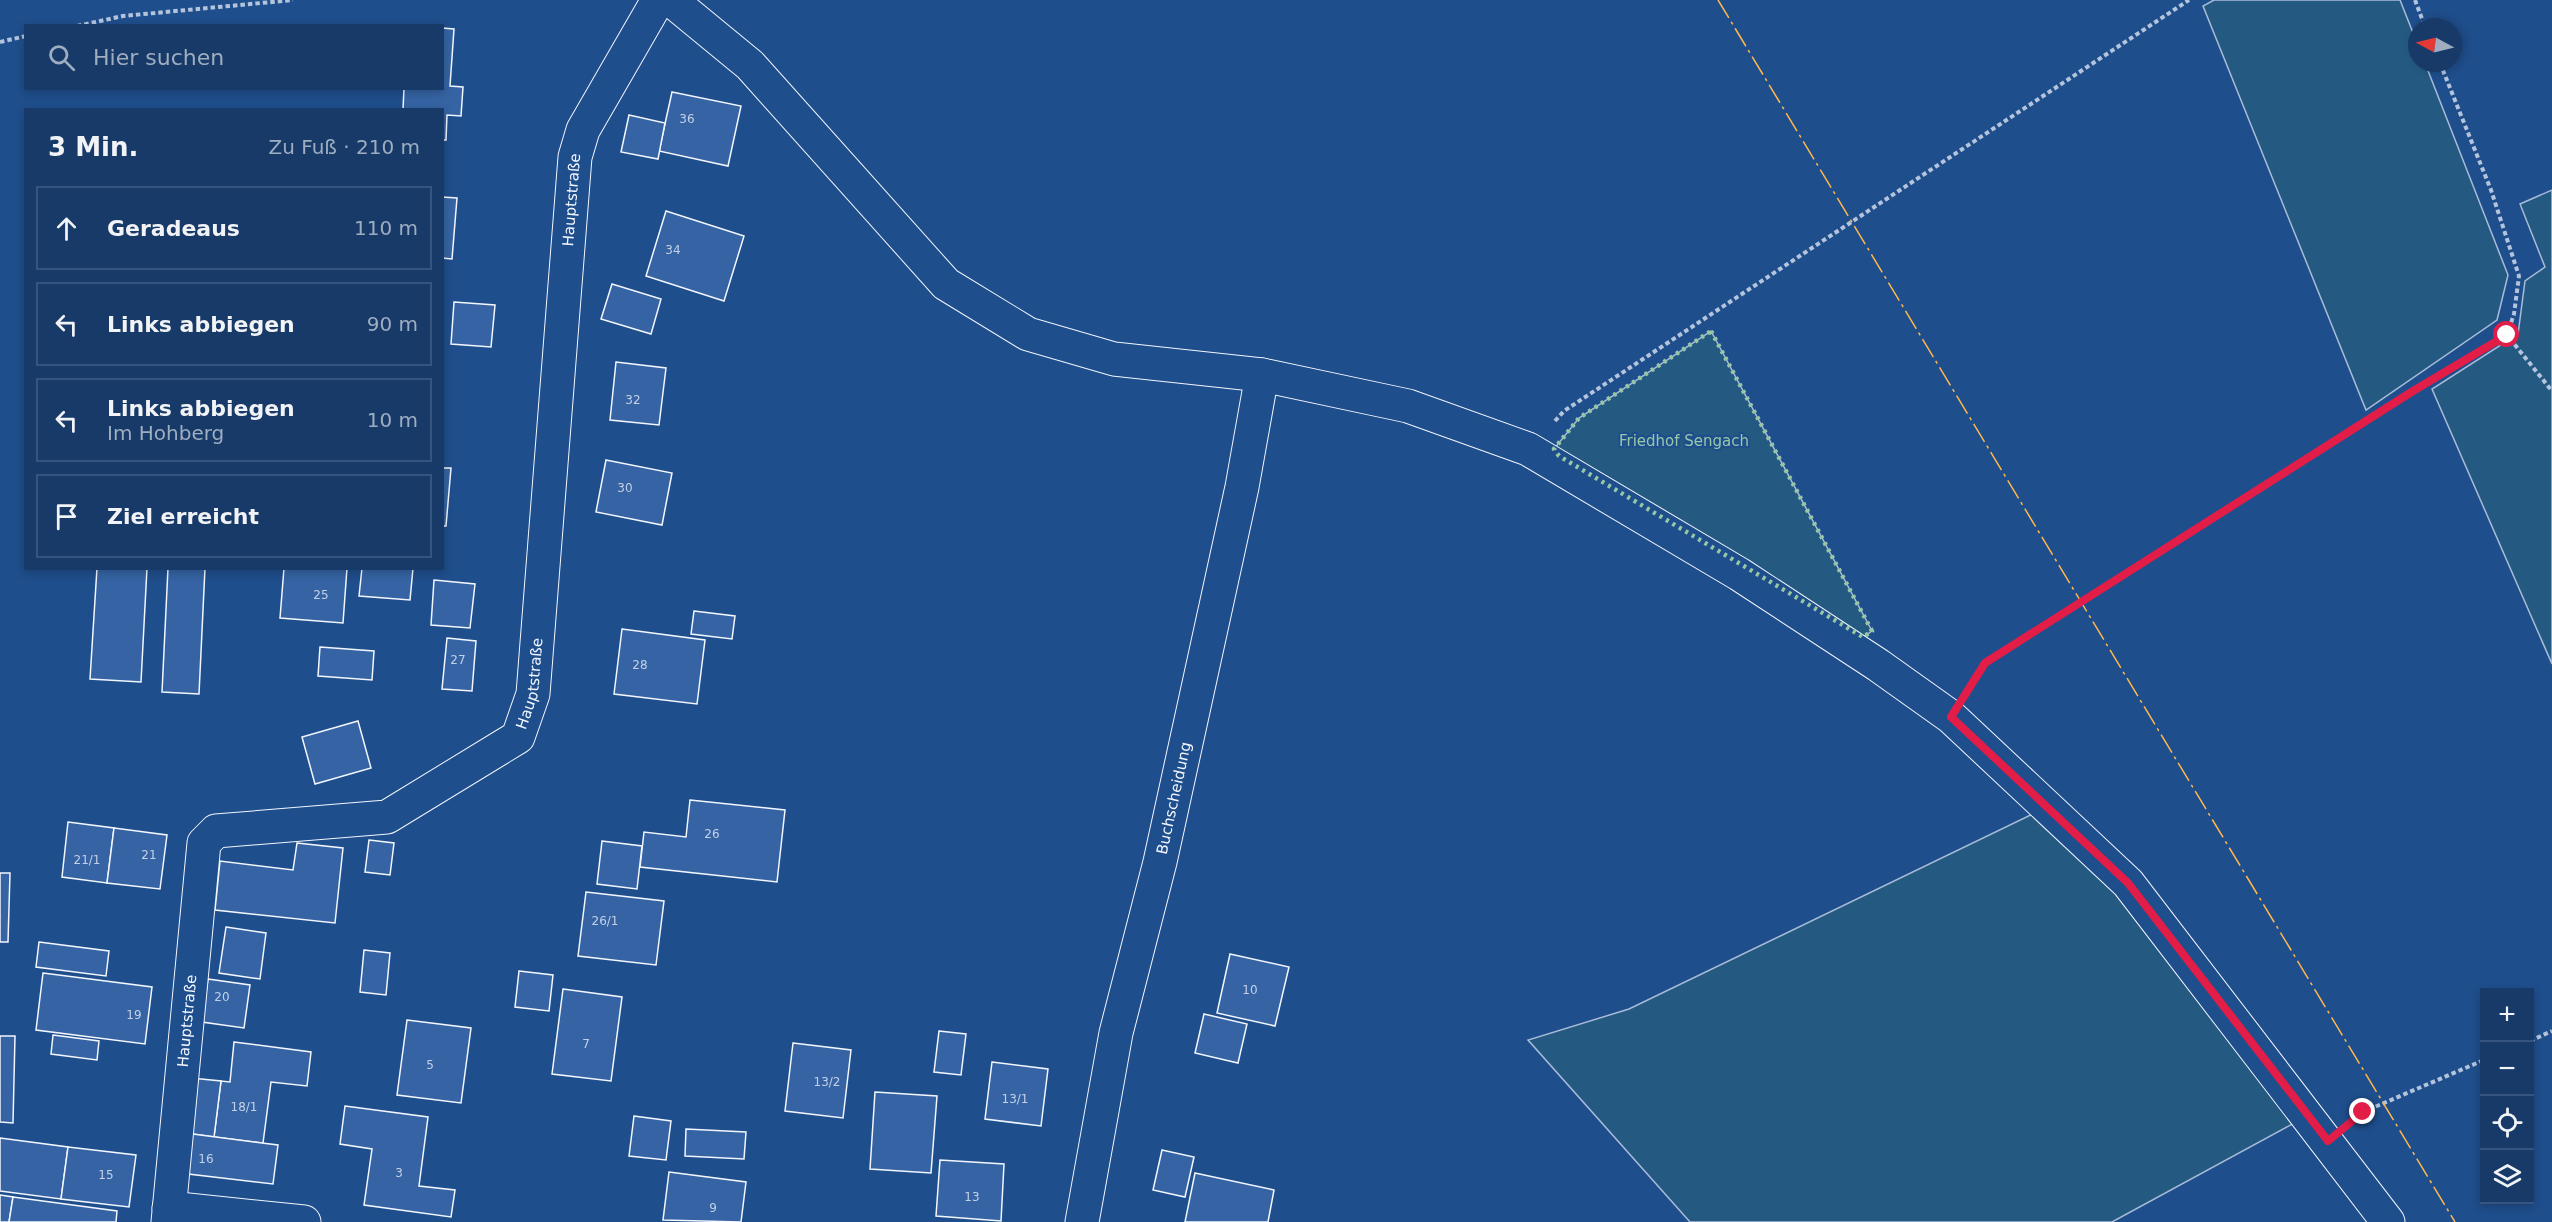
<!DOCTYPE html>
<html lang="de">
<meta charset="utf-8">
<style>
body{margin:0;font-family:"DejaVu Sans",sans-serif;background:#20416f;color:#f1f3f6}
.controls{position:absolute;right:18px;bottom:18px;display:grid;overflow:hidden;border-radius:0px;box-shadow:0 3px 9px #0003}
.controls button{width:54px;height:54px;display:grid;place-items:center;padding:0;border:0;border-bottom:2px solid #36547d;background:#173a69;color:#f1f3f6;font:30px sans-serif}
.compass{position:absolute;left:2408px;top:18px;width:54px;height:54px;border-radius:50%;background:#173a69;box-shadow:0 3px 9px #0003;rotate:277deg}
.stop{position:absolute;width:18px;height:18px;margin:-14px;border:4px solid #e11d48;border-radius:50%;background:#fff}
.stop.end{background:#e11d48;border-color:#fff;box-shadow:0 2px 6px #0008}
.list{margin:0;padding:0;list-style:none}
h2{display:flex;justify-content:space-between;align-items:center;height:78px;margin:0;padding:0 24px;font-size:26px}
h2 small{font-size:20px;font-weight:400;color:#9eadc0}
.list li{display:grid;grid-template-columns:39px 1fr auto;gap:18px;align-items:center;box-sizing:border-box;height:84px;margin:0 12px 12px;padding:0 12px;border:2px solid #36547d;border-radius:0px}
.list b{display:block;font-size:22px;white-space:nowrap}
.list p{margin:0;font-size:20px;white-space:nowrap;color:#9eadc0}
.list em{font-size:20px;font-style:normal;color:#9eadc0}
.icon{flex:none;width:33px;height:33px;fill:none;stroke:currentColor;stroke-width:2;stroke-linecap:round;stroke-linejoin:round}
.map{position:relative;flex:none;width:2552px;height:1222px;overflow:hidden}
.search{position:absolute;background:#173a69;box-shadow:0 3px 9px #0003;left:24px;top:24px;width:420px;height:66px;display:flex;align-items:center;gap:15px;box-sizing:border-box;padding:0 21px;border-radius:0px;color:#9eadc0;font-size:22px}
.panel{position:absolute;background:#173a69;box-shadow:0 3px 9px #0003;left:24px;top:108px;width:420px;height:462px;border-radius:0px}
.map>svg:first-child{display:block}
.green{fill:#245a82;stroke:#a8bbd7;stroke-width:1.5}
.building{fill:#3563a3;stroke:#f2f6ff;stroke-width:1.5}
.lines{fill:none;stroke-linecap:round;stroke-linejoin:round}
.minor-casing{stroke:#f2f6ff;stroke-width:35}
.path{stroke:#b3c4dc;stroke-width:4;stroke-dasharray:4.5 3;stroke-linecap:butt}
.minor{stroke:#1f4e8c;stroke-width:33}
.hedge{stroke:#97c8a6;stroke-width:4.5;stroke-dasharray:3 4.5;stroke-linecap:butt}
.power{stroke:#ffb74d;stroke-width:1.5;stroke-dasharray:21 4.5 3 4.5;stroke-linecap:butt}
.route{stroke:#e11d48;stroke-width:8}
.labels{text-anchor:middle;stroke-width:4.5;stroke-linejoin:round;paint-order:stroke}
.number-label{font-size:12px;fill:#c3d1e8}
.street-label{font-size:15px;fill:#f2f6ff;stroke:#1f4e8c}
.park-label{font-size:15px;fill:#97c8a6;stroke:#1f4e8c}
</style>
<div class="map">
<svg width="2552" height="1222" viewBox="0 0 2552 1222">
<rect width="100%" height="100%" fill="#1f4e8c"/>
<g class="green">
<polygon points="2214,0 2400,0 2417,43 2417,63 2425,63 2508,275 2497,320 2366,410 2203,6"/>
<polygon points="2552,190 2552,664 2432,389 2518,334 2525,281 2545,267 2520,204"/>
<polygon points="1711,331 1872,631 1863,637 1554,449 1579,418"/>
<polygon points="2037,812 2127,898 2298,1121 2112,1222 1690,1222 1528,1040 1629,1009"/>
</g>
<g class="building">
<polygon points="442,28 454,29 450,86 463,87 461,116 447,115 446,140 442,140 442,110 403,110 404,88 442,88"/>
<polygon points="672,92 741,106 728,166 659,151"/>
<polygon points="629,115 665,123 658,159 621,152"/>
<polygon points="442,197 457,198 452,259 442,258"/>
<polygon points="666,211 744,236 724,301 646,276"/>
<polygon points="612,284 661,299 651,334 601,319"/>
<polygon points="454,302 495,305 491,347 451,344"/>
<polygon points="616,362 666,368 659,425 610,420"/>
<polygon points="606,460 672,473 662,525 596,512"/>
<polygon points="442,468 451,468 446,526 442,526"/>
<polygon points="97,568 147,568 141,682 90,679"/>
<polygon points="168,568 205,568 199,694 162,692"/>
<polygon points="284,568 347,568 343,623 280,618"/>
<polygon points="362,568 413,568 410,600 359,596"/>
<polygon points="434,580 475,584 470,628 431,625"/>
<polygon points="694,611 735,616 732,639 691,634"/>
<polygon points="622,629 705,640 697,704 614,694"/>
<polygon points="447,638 476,641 472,691 442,689"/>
<polygon points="320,647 374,651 372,680 318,676"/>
<polygon points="358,721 371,768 315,784 302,737"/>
<polygon points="690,800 785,810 777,882 640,867 644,832 686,837"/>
<polygon points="68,822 114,828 107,883 62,877"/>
<polygon points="114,828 167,835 160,889 107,883"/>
<polygon points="369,840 394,843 390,875 365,872"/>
<polygon points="602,841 642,846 637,889 597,884"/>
<polygon points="297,843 343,848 335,923 215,910 220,861 293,870"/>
<polygon points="0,873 10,873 8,942 0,942"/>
<polygon points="586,892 664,901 656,965 578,956"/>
<polygon points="226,927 266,933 260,979 219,973"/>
<polygon points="39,942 109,951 106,976 36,967"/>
<polygon points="364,950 390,953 386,995 360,992"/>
<polygon points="1230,954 1289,967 1275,1026 1217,1013"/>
<polygon points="519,971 553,975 549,1011 515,1007"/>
<polygon points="43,973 152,987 145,1044 36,1030"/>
<polygon points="208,979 250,985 244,1028 202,1022"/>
<polygon points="563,989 622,997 611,1081 552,1074"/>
<polygon points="1204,1014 1247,1024 1238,1063 1195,1053"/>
<polygon points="407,1020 471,1028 461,1103 397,1095"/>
<polygon points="939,1031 966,1034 961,1075 934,1072"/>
<polygon points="53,1035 99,1041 97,1060 51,1054"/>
<polygon points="0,1036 15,1036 13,1123 0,1122"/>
<polygon points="234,1042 311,1052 307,1086 271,1082 263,1143 214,1137 221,1081 230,1082"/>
<polygon points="793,1043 851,1050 843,1118 785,1111"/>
<polygon points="992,1062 1048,1069 1041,1126 985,1119"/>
<polygon points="191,1078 221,1081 214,1137 185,1133"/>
<polygon points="875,1092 937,1096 931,1173 870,1169"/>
<polygon points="345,1106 428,1117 419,1186 455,1190 451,1217 364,1205 372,1149 340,1144"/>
<polygon points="634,1116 671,1121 666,1160 629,1156"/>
<polygon points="686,1129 746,1132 744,1159 685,1156"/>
<polygon points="185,1133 278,1145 273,1184 180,1173"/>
<polygon points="0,1138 68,1147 61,1199 0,1191"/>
<polygon points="68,1147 136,1155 129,1207 61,1199"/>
<polygon points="1162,1150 1194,1157 1185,1197 1153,1190"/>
<polygon points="940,1160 1004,1164 1001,1221 936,1216"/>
<polygon points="669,1172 746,1182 741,1222 663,1220"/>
<polygon points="1195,1173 1274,1190 1268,1222 1185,1222"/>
<polygon points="0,1195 13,1197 9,1222 0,1222"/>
<polygon points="13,1197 117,1211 116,1222 9,1222"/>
</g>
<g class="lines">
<defs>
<g id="minor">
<polyline points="671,0 750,65 946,284 1028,334 1114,359 1262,375 1408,406 1528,449 1739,574 1878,665 1951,717 2128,883 2388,1222"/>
<polyline points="169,1208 304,1222"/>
<path id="s1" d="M168,1222L204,843L216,831L387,817L518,737L533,694L575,157L583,130L658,0"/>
<path id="s2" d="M1082,1222L1116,1033L1160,862L1242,487L1262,375"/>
</g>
</defs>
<use href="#minor" class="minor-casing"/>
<g class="path">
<polyline points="2415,0 2425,27"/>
<polyline points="77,26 123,16 293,0"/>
<polyline points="0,42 26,36"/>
<polyline points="2440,63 2491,190 2519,276 2514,314 2507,335 2552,391"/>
<polyline points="1555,421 1564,411 2189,0"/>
<polyline points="1970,686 1985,663 2413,391 2507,335"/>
<polyline points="2530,1041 2552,1031"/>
<polyline points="2356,1117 2363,1112 2484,1060"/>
</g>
<use href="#minor" class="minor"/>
<polygon class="hedge" points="1711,331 1872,631 1863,637 1559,456 1554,449 1579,418"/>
<polyline class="power" points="1718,0 2455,1222"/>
</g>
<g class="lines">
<polyline class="route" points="2363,1112 2328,1141 2128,883 1951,717 1985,663 2413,391 2507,335"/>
</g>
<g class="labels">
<g class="number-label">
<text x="687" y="123">36</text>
<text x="673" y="254">34</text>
<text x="633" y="404">32</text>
<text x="625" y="492">30</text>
<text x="321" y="599">25</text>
<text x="458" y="664">27</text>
<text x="640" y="669">28</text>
<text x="712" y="838">26</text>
<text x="149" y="859">21</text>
<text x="87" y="864">21/1</text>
<text x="605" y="925">26/1</text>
<text x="1250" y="994">10</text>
<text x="222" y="1001">20</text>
<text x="134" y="1019">19</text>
<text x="586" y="1048">7</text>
<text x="430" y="1069">5</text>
<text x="827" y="1086">13/2</text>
<text x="1015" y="1103">13/1</text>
<text x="244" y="1111">18/1</text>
<text x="206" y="1163">16</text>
<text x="399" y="1177">3</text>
<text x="106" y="1179">15</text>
<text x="972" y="1201">13</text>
<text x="713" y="1212">9</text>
</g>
<g class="street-label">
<text dy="5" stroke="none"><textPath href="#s1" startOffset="1264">Hauptstraße</textPath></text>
<text dy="5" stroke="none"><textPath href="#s1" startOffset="778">Hauptstraße</textPath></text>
<text dy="5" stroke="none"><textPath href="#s2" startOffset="434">Buchscheidung</textPath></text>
<text dy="5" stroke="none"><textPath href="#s1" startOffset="202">Hauptstraße</textPath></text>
</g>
<g class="park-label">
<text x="1684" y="446">Friedhof Sengach</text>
</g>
</g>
</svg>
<div class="controls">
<button>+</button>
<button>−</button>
<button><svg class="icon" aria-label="locate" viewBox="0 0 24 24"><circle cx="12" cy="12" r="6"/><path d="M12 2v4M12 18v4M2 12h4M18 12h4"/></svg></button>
<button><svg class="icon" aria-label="layers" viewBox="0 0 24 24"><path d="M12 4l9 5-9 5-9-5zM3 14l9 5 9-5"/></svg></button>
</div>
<svg class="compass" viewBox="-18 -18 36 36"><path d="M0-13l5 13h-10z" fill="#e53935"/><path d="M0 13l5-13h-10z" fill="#9eadc0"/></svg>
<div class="stop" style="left:2507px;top:335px"></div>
<div class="stop end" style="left:2363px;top:1112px"></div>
<div class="search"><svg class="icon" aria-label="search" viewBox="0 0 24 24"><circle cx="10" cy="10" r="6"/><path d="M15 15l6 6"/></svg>Hier suchen</div>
<section class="panel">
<h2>3 Min.<small>Zu Fuß · 210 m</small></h2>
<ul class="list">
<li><svg class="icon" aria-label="ahead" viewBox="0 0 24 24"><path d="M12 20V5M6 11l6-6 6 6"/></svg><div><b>Geradeaus</b></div><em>110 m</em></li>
<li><svg class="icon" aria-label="left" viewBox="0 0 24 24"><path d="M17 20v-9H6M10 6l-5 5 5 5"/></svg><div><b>Links abbiegen</b></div><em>90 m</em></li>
<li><svg class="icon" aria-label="left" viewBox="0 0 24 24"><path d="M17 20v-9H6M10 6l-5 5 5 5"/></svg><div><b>Links abbiegen</b><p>Im Hohberg</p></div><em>10 m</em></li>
<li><svg class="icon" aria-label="arrive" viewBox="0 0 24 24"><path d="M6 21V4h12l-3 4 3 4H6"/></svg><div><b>Ziel erreicht</b></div></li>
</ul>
</section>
</div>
